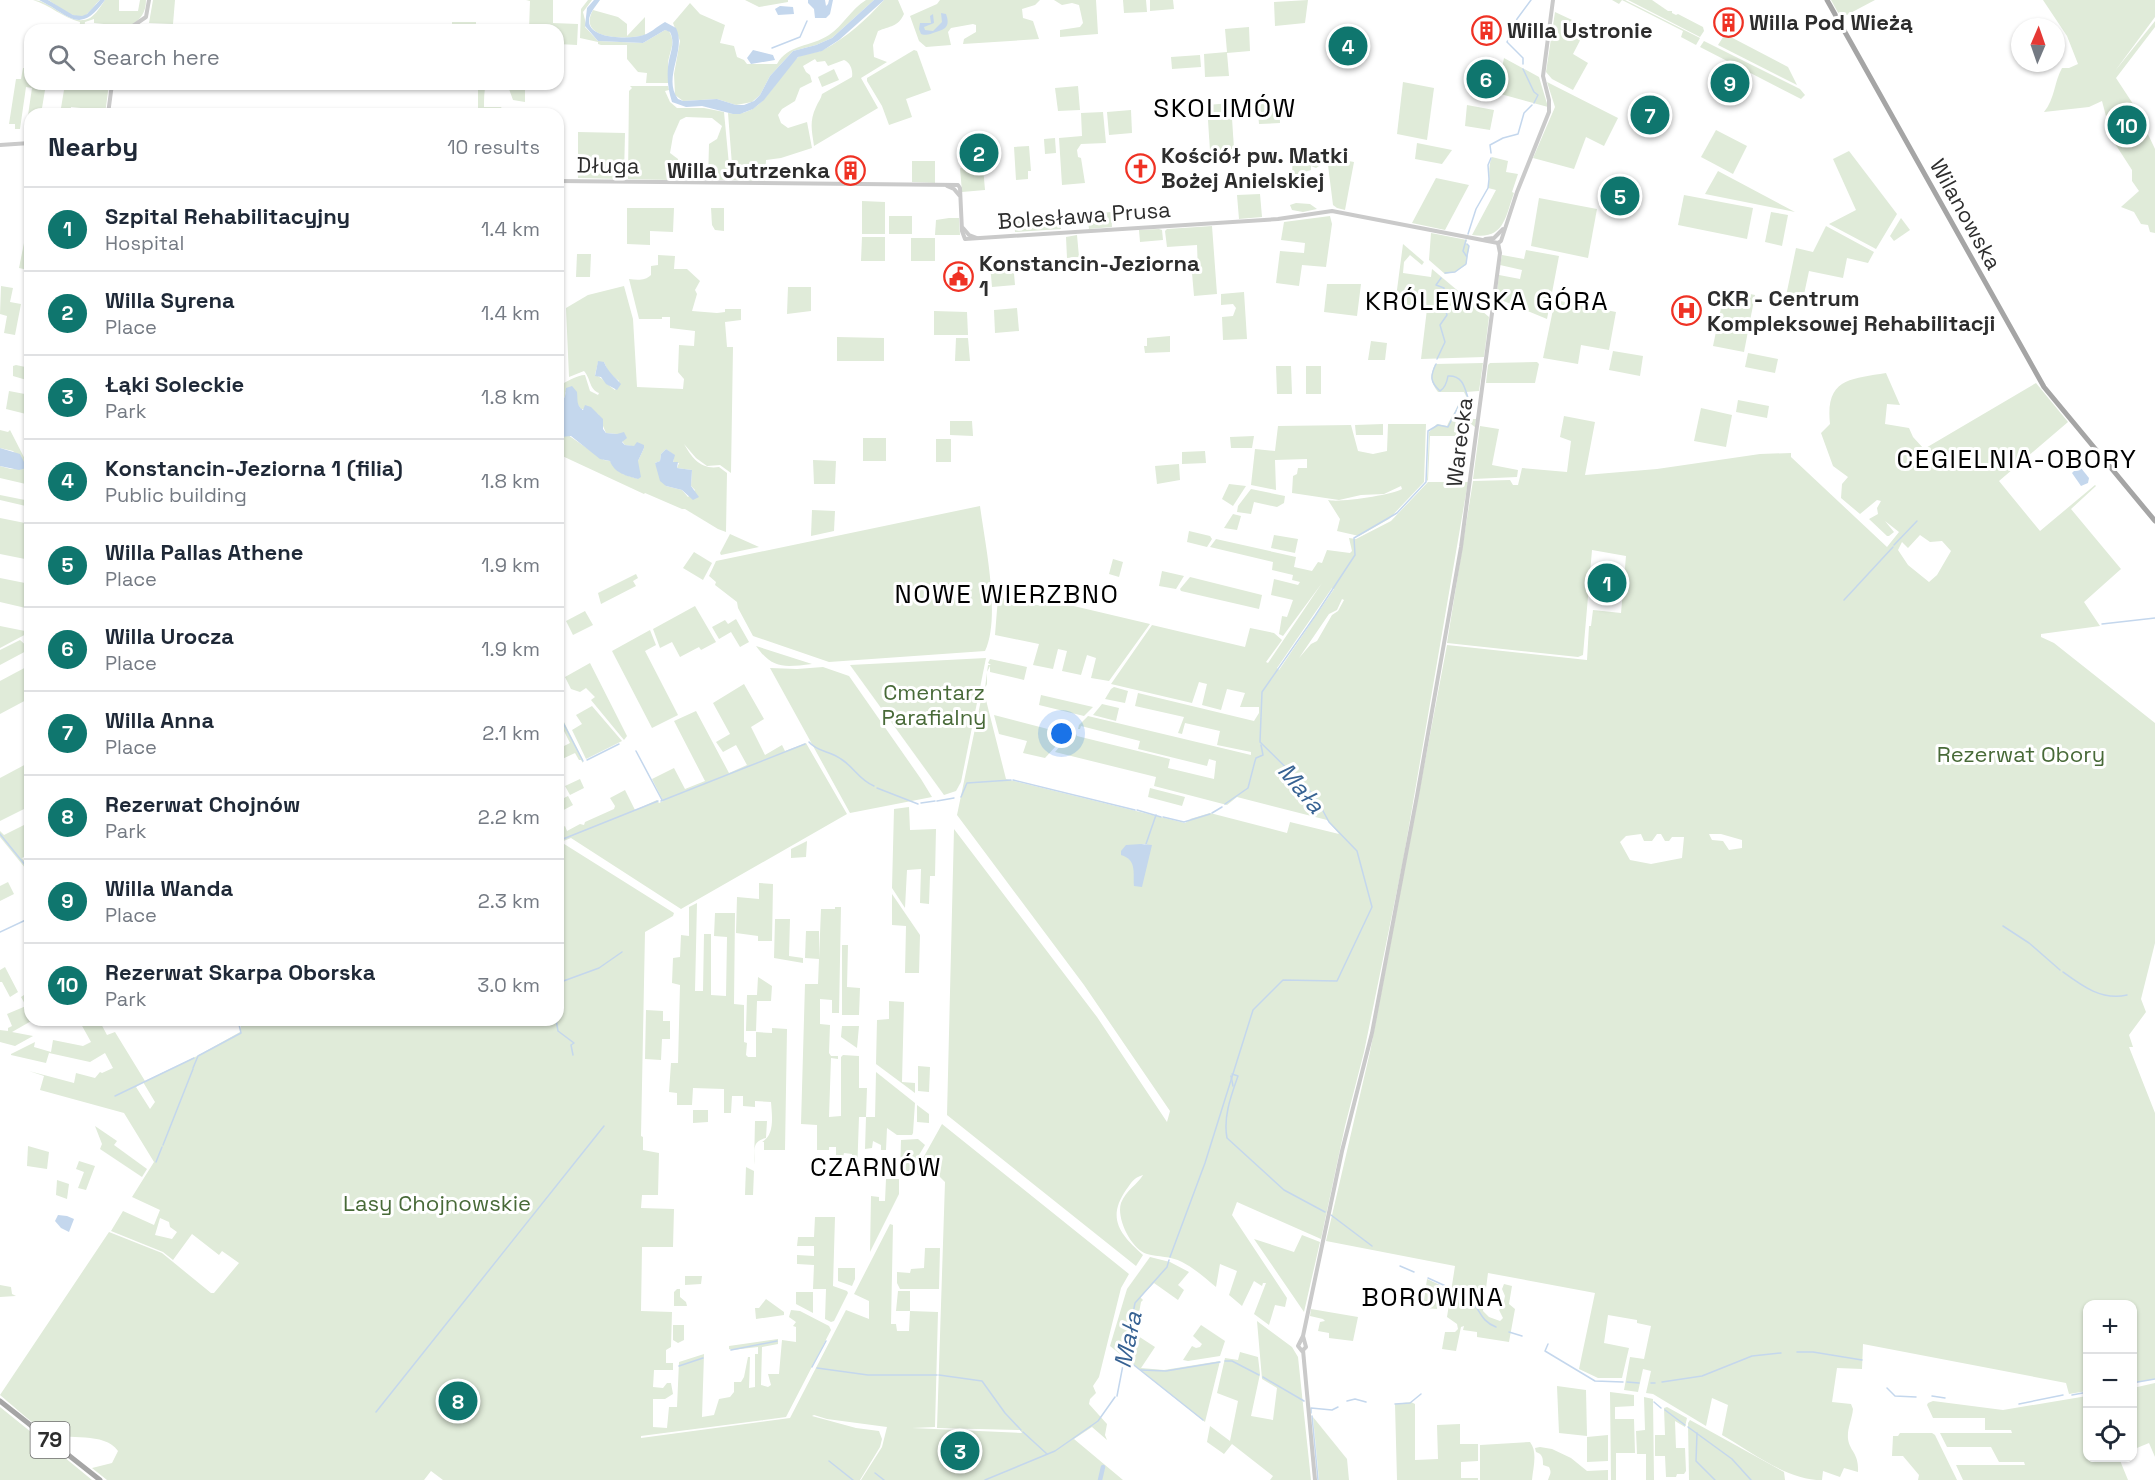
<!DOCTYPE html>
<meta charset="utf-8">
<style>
body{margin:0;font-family:"Space Grotesk",sans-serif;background:#f6f6f7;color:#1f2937}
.controls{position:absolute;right:18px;bottom:18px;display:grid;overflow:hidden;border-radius:12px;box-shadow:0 2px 4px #0004}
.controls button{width:54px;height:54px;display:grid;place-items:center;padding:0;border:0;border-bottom:2px solid #e0e1e3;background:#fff;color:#1f2937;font:30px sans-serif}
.compass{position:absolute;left:2011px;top:18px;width:54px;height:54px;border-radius:50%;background:#fff;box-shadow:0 2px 4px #0004;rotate:2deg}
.you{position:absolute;left:1062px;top:734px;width:21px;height:21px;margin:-15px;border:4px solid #fff;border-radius:50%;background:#1a73e8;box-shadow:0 0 0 9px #1a73e833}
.badge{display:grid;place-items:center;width:39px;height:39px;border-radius:50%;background:#0f766e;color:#fff;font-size:20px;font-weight:700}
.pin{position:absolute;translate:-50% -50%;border:3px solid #fff;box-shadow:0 2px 6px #0006}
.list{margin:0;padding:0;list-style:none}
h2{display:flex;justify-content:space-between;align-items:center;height:78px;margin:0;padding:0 24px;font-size:26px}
h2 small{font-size:20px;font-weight:400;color:#747a83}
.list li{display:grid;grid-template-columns:39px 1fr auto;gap:18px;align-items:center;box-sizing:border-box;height:84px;padding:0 24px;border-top:2px solid #e0e1e3}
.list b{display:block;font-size:22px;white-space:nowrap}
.list p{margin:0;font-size:20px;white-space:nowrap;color:#747a83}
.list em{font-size:20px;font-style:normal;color:#747a83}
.icon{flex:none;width:33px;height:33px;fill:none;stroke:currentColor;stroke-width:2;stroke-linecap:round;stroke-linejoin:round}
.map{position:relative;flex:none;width:2155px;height:1480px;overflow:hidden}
.search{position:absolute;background:#fff;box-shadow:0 2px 4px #0004;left:24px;top:24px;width:540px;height:66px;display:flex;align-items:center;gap:15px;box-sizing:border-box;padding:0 21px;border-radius:18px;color:#747a83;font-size:22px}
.panel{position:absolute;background:#fff;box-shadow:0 2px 4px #0004;left:24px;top:108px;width:540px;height:918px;border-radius:18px}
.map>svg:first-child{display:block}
.green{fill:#e0ebd9;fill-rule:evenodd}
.water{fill:#c4d7ed}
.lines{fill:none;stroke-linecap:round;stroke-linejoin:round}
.stream{stroke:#c4d7ed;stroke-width:1.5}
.river{stroke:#c4d7ed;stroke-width:4.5}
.minor{stroke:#cacaca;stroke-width:4}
.major{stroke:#a5a5a5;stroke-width:5}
.labels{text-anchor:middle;stroke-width:6;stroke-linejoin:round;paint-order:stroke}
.shield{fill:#fff;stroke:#6c6c6c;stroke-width:1.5}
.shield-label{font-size:21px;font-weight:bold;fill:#2d2d2d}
.poi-label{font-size:22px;font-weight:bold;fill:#2d2d2d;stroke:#fff;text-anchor:start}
.street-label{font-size:22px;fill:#2d2d2d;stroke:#fff}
.park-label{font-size:22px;fill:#486a38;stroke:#fff}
.water-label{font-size:24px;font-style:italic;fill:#376293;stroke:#fff}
.quarter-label{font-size:26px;letter-spacing:1.5px;fill:#000;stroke:#fff}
</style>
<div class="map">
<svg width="2155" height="1480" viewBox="0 0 2155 1480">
<rect width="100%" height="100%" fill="#fff"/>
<g class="green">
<path d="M33,0C52,0 69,28 90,18C96,14 101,6 105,0H119V11H138L140,0H146C146,25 123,30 103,30L104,24L94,23V19L85,22L84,30H79L80,22C63,18 50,5 33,0Z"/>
<path d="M48,0H100C95,4 92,10 87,14C77,23 57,5 48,0Z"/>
<polygon points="153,0 175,0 173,24 149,23"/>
<polygon points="526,0 553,0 553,23 578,24 577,45 558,44 558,30 529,30 530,1"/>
<path d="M588,0H592L583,12L586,24L585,27L598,41L643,43L665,30L669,31C676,43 670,50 668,63C668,70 668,76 668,83H646L647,73L638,72L627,59V45H601L598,44V42L580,38L581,9Z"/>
<polygon points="745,0 788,0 788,2 759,7"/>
<path d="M866,0H874L832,38L816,45L793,51L770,76L760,95L752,102L736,105L717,99L683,101L675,95L674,74L680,41L673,23L690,3L700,14L725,25L720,43L734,46L737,57L744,60L747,64H777C788,44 811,47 829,35C843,26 851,9 866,0Z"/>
<path d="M884,0H898L904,14C898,27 890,26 878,31L873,45L874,57L887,62L861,78L878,108L814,146C812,131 809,122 816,107C818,102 821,99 822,94L852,77C853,71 851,63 844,60L828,66L825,61L817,62L815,59L803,66L806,72L810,75L812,82L800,88L795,101L782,109L778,115L781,123L788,128L807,122L812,148L781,158L766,160L765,181L728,180L732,165L728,113C764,119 774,78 797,58C805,51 814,54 823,50C846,38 867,19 884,0Z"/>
<polygon points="940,0 1040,0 1035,5 1022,9 1023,18 1033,21 1039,39 963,44 964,39 976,32 976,25 973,24 951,28 948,32 951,45 926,47 919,41 910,16 937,4"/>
<polygon points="1054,0 1096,0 1098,34 1060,37 1060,30 1080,27 1083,23 1079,5 1072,3 1062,5"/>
<polygon points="1123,0 1146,0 1147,12 1124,13"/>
<polygon points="1150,0 1173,0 1174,9 1150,11"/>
<polygon points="1308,0 1305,23 1275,26 1274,2"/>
<polygon points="1612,0 1625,0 1700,38 1696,45 1681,37 1683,31 1622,0 1619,4"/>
<polygon points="1628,0 1652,0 1668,11 1672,11 1672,13 1676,15 1678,14 1703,27 1704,31 1700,37"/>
<polygon points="1831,0 1875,0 1841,18"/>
<path d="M2043,0H2155V17L2115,71L2155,21V27L2116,78L2135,107L2155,149V233L2150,232L2148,225L2141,224L2134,212L2121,207L2139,191L2132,181V170L2112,139L2102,101L2089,107L2044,112C2055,99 2054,82 2062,68H2069L2078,64L2067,36Z"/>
<path d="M593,10L618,17L627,24V36L645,17V35C627,40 576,40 593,10Z"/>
<polygon points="1555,12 1587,27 1573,54 1588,63 1573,90 1552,79 1546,72"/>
<rect x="452" y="22" width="24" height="8"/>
<polygon points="1249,27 1250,51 1227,53 1229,76 1205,77 1204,54 1227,52 1225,29"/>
<polygon points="1725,34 1788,67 1797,85 1718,45"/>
<polygon points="1704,41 1800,89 1805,95 1801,99 1700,47"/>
<polygon points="914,50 917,51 931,90 906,99 912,117 889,125 882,106 867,81 867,78"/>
<polygon points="1200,55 1201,67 1172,69 1171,57"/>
<polygon points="1504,58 1539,77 1548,107 1497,93"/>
<polygon points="23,68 30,68 30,84 46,84 41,114 30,114 30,122 27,122 32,88 26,87 20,129 15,129 15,124 9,124 16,79 21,79"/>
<polygon points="834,69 839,80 822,87 818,77"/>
<polygon points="1403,82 1434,88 1427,140 1397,134"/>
<polygon points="1547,82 1618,118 1604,146 1586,137 1574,169 1533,158 1555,107"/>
<polygon points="65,84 109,84 105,114 80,114 81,108 71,107 70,114 60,114"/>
<path d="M478,84H486C484,91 484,99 484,107H501L505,114H478Z"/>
<polygon points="494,84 525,85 525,102 513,100 509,89 495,87"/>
<polygon points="630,86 668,86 669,90 665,91 670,102 677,108 704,108 724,112 729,165 725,180 708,180 709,144 717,139 722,126 712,118 686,117 680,120 673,136 670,153 678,159 679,165 669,169 668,180 628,179 629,91 632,88"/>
<polygon points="1078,86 1080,110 1058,111 1055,88"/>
<polygon points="1279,100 1280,123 1259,124 1257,101"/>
<polygon points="1231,103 1234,149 1210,151 1207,105"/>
<polygon points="1467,105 1494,110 1490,130 1465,126"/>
<polygon points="1131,110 1132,133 1109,135 1107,112"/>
<polygon points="1103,112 1106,143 1081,144 1077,150 1078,157 1081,158 1085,183 1062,185 1059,138 1082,136 1081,113"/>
<polygon points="1716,130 1747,146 1733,174 1701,157"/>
<polygon points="578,132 625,133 624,176 621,179 578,178"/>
<polygon points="1055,138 1056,153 1045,154 1044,139"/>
<polygon points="1417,143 1452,150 1442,164 1415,159"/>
<polygon points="1029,146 1031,171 1028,171 1028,179 1016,180 1014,147"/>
<polygon points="1293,150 1319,155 1320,158 1319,166 1316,168 1311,166 1311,170 1292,176"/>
<polygon points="1849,151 1897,214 1876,249 1829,224 1856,210 1833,159"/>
<polygon points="1327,157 1354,162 1345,210 1337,208 1333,205"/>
<path d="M1492,157L1508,161L1506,172L1518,174L1512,192L1514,193C1505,218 1504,240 1472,235L1496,190L1488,188C1491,177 1487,168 1492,157Z"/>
<polygon points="912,161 935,161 935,183 912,182"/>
<polygon points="983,167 985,190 962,192 960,168"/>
<polygon points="1718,171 1795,212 1705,194"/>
<polygon points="1436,178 1469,185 1445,230 1412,223"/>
<polygon points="1260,194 1262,217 1239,219 1237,195"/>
<polygon points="1684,195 1753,208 1747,239 1678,225"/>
<polygon points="1539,198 1597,209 1588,258 1531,246"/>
<polygon points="862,201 885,202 885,234 862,234"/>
<polygon points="1296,203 1310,204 1317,209 1303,212 1292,210 1290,205"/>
<polygon points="627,208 674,208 673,232 650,231 650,245 627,244"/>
<polygon points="711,208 724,208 724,231 715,230 712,225"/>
<polygon points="1111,212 1112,227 1089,229 1087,214"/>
<polygon points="1771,212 1788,215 1782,246 1765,242"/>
<polygon points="1051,213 1051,223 1061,222 1061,229 1015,232 1014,217 1016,216"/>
<rect x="889" y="216" width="23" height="18"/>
<polygon points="1330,216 1332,224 1326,267 1302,265 1299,286 1276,283 1280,251 1304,253 1305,243 1281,240 1284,222"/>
<polygon points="949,218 959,218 960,235 935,235 936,220"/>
<polygon points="1901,218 1910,230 1894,241 1890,236"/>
<polygon points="1212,226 1217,294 1194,296 1192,273 1198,272 1197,245 1167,247 1165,231 1167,229"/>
<polygon points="1826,226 1874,252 1868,263 1847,258 1843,278 1809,271 1803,299 1786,296 1796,248 1813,252"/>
<polygon points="1159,229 1162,230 1163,240 1140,242 1139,230"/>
<polygon points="1431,233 1467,240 1466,243 1469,247 1466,265 1455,272 1445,274 1429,260"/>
<polygon points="1077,235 1079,257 1067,258 1066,237"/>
<polygon points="862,237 885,237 885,261 861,261"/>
<rect x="911" y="238" width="24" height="23"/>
<polygon points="24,243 30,244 28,270 19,268"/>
<polygon points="1403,244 1424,262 1422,265 1410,255 1404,262 1403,273 1431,277 1432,269 1489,317 1484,357 1421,359 1427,309 1395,305"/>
<polygon points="1526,250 1559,256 1547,319 1496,298 1499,275 1520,279 1522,270 1500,265 1502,255 1524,259"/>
<polygon points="577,254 591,254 590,277 576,277"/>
<path d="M658,255L675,256L674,269H687L700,281L695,290L697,294L692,311L717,313L725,312V309H741V320L725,322L727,347H733L731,473L720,465L707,466L696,458L684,444C692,458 701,470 719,467L727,473L726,532L718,529L685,509H682L645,493L644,494L558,454V434L561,436L568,435L604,460L610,461L623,474L638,479V461L644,448L625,445L617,434L606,433L598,414L584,409H581L576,402L565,392V396L558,412L559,386C566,382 577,375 585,375L590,391L598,395L599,393C589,389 591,379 584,371L569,377L566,308L588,295L624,286L633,319L637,387L683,389L684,379L678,372L679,345L694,346L695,331L670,328V317H662V319H639L629,279C637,280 645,281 651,275V266L658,265ZM598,362H604L609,373L619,381L615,390C607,385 604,378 595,375ZM666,449L674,455L673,463H679L677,468L692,470L691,486L695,490L688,497L682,490L666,486L655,463L660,461L661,454Z"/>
<polygon points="1013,262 1015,285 992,287 990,264"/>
<polygon points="1327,284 1361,284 1357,316 1324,312"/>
<polygon points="1,286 13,288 10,302 21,304 15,335 4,333 7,316 0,314"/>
<polygon points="788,287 811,287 811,311 787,314"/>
<polygon points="1725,289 1755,295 1744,352 1713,346"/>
<polygon points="1244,292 1247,339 1223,340 1222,317 1233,316 1236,308 1233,304 1221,305 1221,294"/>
<polygon points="1555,300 1616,312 1609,350 1581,345 1578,364 1543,358"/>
<polygon points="1017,308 1019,331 995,333 994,310"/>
<polygon points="934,311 967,312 968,335 934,335"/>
<polygon points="1170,336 1170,352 1145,353 1144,346 1147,346 1147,338"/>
<polygon points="837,337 884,338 884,361 837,361"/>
<polygon points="956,338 968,338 970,361 955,361"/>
<polygon points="1371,341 1387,343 1385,360 1368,360"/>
<polygon points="1613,351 1643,356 1640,376 1609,370"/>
<polygon points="1748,353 1778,359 1775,373 1745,367"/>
<polygon points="1537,362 1539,364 1535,383 1486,383 1488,365 1490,363"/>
<path d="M1483,363L1479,391L1466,392L1470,401L1460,403L1452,419H1476L1475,427L1471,424L1470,430H1467L1468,420H1456L1454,432L1459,433L1458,436H1430L1428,481L1427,480L1429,432L1437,424L1447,426C1451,417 1456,411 1459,402L1468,400L1464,392H1438C1430,381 1430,376 1435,364Z"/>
<polygon points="16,365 30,368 30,381 13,376 13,366"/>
<polygon points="1276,366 1291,366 1292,394 1277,394"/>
<rect x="1306" y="366" width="15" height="28"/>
<path d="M1886,373L1900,405L1887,404L1885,424L1909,428L1913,437L1924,449L2036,383L2068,422L1999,481L2040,531L2095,485L2096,486L2071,509L2121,569L2084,602L2100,626L2041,634V637L2054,643L2155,723V943L2141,999L2146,1012L2129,1035L2133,1047H2129L2155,1113V1379L2133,1383L2132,1304H2088L2087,1391L2069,1394L2066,1383L1863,1344L1862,1369L1837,1368L1832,1402L1851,1404L1853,1409C1852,1420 1847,1428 1848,1439C1850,1452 1859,1453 1858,1472L1844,1468L1840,1477L1823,1471L1822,1480C1786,1480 1752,1452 1722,1435L1728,1405L1712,1398L1706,1426L1653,1394L1646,1393L1651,1371L1643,1369L1638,1392L1624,1390L1630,1357L1644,1359L1651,1326L1637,1323V1320L1608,1315L1604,1343L1629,1348L1622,1378H1598L1579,1369L1595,1293L1488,1273L1483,1311L1489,1317L1500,1321L1503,1318L1499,1310L1503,1306L1505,1296L1502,1289L1504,1284L1512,1286L1509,1304L1515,1309L1509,1342L1477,1337V1332L1463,1330L1464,1326L1461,1327L1456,1351L1442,1349L1445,1332H1455L1458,1329L1457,1324L1447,1317L1455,1266L1326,1241L1370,1052L1447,645L1587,660L1589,626H1591L1593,610L1621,613L1626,556L1592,550L1583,655L1578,657L1447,643L1473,481L1510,480L1513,485H1518L1522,468L1567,472L1571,441L1560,437L1564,416L1595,422L1585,475L1657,469L1760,454L1791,453V457L1887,547L1899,532L1885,521L1894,532L1889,536H1887L1869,519L1878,514L1877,508L1881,501L1877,500L1860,514L1841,498L1842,484L1848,477L1833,466L1821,433L1830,424C1825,378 1851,379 1886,373ZM1920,535L1930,542L1942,541L1951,551L1937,575L1929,582L1908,565L1898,550L1902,542L1908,548ZM1641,834L1644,841H1652L1657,834H1661L1665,841H1669L1672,837H1684L1682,858L1651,864L1630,860L1620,842L1626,836ZM1709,834H1721L1742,840V848L1729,850L1723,841L1712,840Z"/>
<polygon points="9,391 30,395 30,415 6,409"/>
<polygon points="1738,400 1769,406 1767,418 1736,412"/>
<polygon points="1701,408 1732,415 1726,447 1694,441"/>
<polygon points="950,421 972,421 973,436 950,435"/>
<polygon points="1383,424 1383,435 1356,435 1355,425"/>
<path d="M1388,424H1426L1424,482L1389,519L1359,536L1337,531L1340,519L1328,500C1339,503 1392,495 1402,489L1401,486L1384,494L1361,495L1339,500L1292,493L1293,476L1297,474L1298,468H1307V459L1275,460L1276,490L1251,485L1255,449L1275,451L1278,426L1351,425L1358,451L1373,454L1387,451Z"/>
<polygon points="1480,426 1499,429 1492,465 1518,470 1517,477 1473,479"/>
<polygon points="0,430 8,432 10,430 30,469 30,485 0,478 0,466 11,469 27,468 13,451 0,448"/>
<polygon points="1254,436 1252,448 1231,448 1230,437"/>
<rect x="863" y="438" width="23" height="23"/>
<rect x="936" y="439" width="15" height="23"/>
<polygon points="1205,451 1206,463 1182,464 1182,452"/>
<polygon points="813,460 836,461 835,484 814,484"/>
<polygon points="1179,464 1180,480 1157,484 1155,466"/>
<path d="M1428,482H1468L1403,861L1364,1052L1345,1126L1321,1239L1237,1202L1232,1215L1287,1298L1285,1307L1275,1305L1269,1325L1254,1314L1266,1283H1263L1262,1286L1254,1281L1242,1306L1229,1295L1237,1271L1220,1264L1216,1287C1205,1278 1194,1268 1182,1262C1171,1256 1158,1257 1147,1254C1131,1249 1116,1218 1121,1203C1126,1190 1138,1184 1143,1175C1133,1178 1132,1182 1126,1190C1106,1219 1121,1235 1143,1255L1136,1266L947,1115L954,829L1097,1017L1167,1122L1170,1111L1084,985L957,815L981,700H986L1006,779L1185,823L1191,819H1190L1210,813L1287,833L1290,822L1339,834L1327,820L1237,797L1227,805L1154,786L1156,777L1055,752L1074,730L1077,736L1170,759L1168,768L1214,779L1216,761L1209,759L1207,766L1138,749L1140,741L1081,726L1080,729H1078L1079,725L1088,716L1251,755V752L1217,745L1220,731L1185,723L1182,734L1178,733L1184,717L1135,706L1138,693L1254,721L1259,713V707H1240L1245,693L1227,689L1221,710L1202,705L1207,684L1199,682L1192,703L1111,684L1152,625L1245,647L1250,628L1274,633L1282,640L1266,662L1268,663L1322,583L1283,636L1279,634L1282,616L1287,617L1293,600L1271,595L1274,579L1298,585L1300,582L1292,580L1293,575L1272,570L1273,562L1210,547L1216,539L1296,557L1294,567L1312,571L1318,562L1322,563L1327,550L1350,553L1352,551L1349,538L1356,539L1391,521ZM1332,588L1334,589L1279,670L1277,668ZM1342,599L1344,600L1338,611L1332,615L1317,641L1311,644L1299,658L1329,614L1337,610ZM1141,844H1147L1134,883V864L1126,856Z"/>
<polygon points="1229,484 1246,486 1233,506 1222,499"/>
<polygon points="1251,489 1285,496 1284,503 1277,507 1254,502 1251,514 1237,512 1238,506"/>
<polygon points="0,495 30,501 30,507 0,500"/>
<path d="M980,506C985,544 1001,617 985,651L829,662L753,636L738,608L737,602L715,585L716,582L709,576L716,561Z"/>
<polygon points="812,510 835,511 834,531 811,536"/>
<polygon points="1233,514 1241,516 1237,530 1224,528"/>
<polygon points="0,518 30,524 30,560 0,554"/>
<polygon points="1189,531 1210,536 1212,539 1207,547 1187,542"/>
<polygon points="730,534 759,547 721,555 720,553"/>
<polygon points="1274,535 1298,539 1295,553 1271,548"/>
<polygon points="694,552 712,563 703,580 683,568"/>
<polygon points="1113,559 1123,562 1119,577 1109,574"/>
<polygon points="1162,571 1184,576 1176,589 1159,586"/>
<polygon points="636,574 638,578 633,581 636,586 601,604 598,593"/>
<polygon points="1190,577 1262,595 1259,609 1181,591 1180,589"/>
<polygon points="0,578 30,584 30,609 0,602"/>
<polygon points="998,597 1042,606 1044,599 1150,624 1109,681 1091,678 1096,658 1087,655 1081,675 1062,671 1067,651 1058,649 1053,669 1033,665 1039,644 995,635"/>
<polygon points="695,606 716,642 701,650 699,647 680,657 672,642 660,648 653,629"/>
<polygon points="585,611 593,625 573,635 566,621"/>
<polygon points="736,619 749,642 740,647 731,632 719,639 712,627 725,620 728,624"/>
<polygon points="0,626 30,632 0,648"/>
<polygon points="650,630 656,645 645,651 678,715 652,728 612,651"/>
<polygon points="20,640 30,649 0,665 0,650"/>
<path d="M756,646L812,664C785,667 773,670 756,646Z"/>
<polygon points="986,658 961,782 956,791 944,795 850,665"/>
<polygon points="990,659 1027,667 1024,680 990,672 990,666 987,672 987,684 985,688 988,665 991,665 988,663"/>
<polygon points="590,663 627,736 624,740 591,700 595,697 586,688 580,692 571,689 565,677"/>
<polygon points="30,665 30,698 0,714 0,681"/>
<polygon points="823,667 849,676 921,779 932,797 850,813 770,668 797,669"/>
<path d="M744,684L764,719L751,727L765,755L782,745L785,751L806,743L847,814L681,909L571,838L561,842L674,913L673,916L645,932L641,1136L643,1137V1150L659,1153L658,1195H642L641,1208L674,1209L673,1247H642L641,1311L672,1312L671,1347L666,1350V1363H673V1370H654L653,1387L663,1388L667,1383H671L673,1394L665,1399H653V1427L667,1428L669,1407H677L679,1362L704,1354L702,1417L714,1415L719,1399L730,1397L734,1392V1382H741L744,1377L748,1357H750L749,1388L755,1387V1354H758V1347L732,1350L729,1349V1346L778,1339V1344L762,1347L761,1385L768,1387L771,1385L768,1374H779L782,1340L796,1342V1327L793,1326L796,1322L789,1317L791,1310L800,1311L829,1326L831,1330L786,1417L641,1436V1438L790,1418L846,1310L869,1319V1301L854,1294L890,1224L893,1225L891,1324H896L897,1331H909L910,1311H896L898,1291H910V1311L938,1312L935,1427L912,1428L1022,1433L1020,1430L937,1428L945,1182L939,1176L918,1175L917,1169L942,1124L1129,1274L1121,1288L1099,1377L1093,1386L1096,1393L1090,1399L1089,1404L1107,1424L1105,1435L1107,1440L1092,1427L1074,1439L1123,1480H861L882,1447L887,1427L827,1419L814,1415L812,1416L856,1428L879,1431L882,1439L880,1447L860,1480H443L431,1471L424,1480H107L92,1468L112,1463L118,1451C104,1431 68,1441 48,1433C38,1429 10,1403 0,1395L109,1232L162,1253L211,1293H214L239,1263L222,1251L219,1255L192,1234L173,1260L163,1252L111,1231L123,1211L154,1225L160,1210L132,1197L154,1162L124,1113L40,1090L44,1076L29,1071L74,1083L76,1073L95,1078L100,1072L102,1073L113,1068L105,1053L90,1062L49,1053L46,1063L11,1055V1054L35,1042L34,1047L51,1052L53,1040L83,1046L91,1042L81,1024L84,1022V1020H99L107,1035L115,1032L145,1081L197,1056L240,1032L242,1020H558V830L565,826L567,831L580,824L584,825L585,822L614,809L615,806L610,798L625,790L635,810L657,800L659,803L663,801L652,779L674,768L685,789L705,781L674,721L696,711L729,773L747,765L736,745L723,752L716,742L730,734L713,703ZM143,1082L155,1102L150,1109L136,1087ZM160,1218L169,1222L170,1227L177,1232L172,1239L155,1235Z"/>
<polygon points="1114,687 1128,691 1125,703 1105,699 1111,689"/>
<polygon points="1041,695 1093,707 1084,716 1039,705"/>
<polygon points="1102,704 1119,708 1116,721 1093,715"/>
<polygon points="592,706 622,741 586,759 572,730 582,724 576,715"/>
<polygon points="558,710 583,760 583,763 581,760 579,760 575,753 558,761 558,749 570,743 558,719"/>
<polygon points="994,715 1067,734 1045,758 1023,753 1027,741 999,734"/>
<polygon points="30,762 30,806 0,821 0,778"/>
<polygon points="580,779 584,788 570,795 565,786"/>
<polygon points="1150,788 1185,797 1182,806 1148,797"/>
<polygon points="568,796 573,805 558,813 558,801"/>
<polygon points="909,807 910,830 936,829 935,876 930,876 929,904 920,903 921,869 907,870 905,908 892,888 894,809"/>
<polygon points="30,822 30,854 22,858 30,868 30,874 0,837 0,831 4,835"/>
<polygon points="807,841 806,857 791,858 791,849"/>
<polygon points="8,882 14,894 0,901 0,886"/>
<polygon points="759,883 773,884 772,941 758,941 758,936 736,933 737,897 759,899"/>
<polygon points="892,894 920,935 919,973 905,973 906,926 892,925"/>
<path d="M697,903L695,991H703L704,934H711V995L726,996L727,937L714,936L715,913H735L734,1004L744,1005V1042L747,1043L746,1055L748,1057H756V1032L772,1033V1028L787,1029L785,1150H764V1142H762C775,1135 772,1116 771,1102L755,1101V1107L743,1106V1096H732L731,1113H724V1089L693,1088L692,1105H677V1093L669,1092L671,1063H678L680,985L672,983L673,958L680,957L681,935L689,936V907Z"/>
<polygon points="835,907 841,907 839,1013 832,1013 832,1000 820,999 820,1024 830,1025 829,1053 831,1056 838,1056 838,1059 831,1058 829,1117 841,1116 841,1057 843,1055 859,1056 859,1088 867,1088 866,1117 875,1117 876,1072 915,1103 913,1133 912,1135 897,1135 887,1128 886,1150 881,1150 881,1145 873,1141 872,1148 865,1149 866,1117 859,1117 857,1174 851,1174 852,1154 844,1153 843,1157 836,1157 836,1147 829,1147 829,1150 817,1150 817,1125 801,1124 805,984 818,984 821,909 835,909"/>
<polygon points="775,919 790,919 789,956 803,958 803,963 774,958"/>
<polygon points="806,931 819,931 819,959 805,958"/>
<polygon points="842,945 848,945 847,987 860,988 859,1015 842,1015"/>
<polygon points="5,967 18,992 10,997 2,982 0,982 0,970"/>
<polygon points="758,977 772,986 771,1001 757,1001 756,1031 746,1031 747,995 757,995"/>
<polygon points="30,991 30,1020 33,1020 12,1032 33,1036 15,1046 0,1042 0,1030 8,1031 8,1028 12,1026 7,1014 26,1006 21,997"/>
<polygon points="889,1001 904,1002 902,1082 915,1083 915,1093 876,1064 877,1020 889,1019"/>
<polygon points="646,1010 663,1011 663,1021 670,1021 670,1039 662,1039 661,1060 645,1059"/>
<polygon points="842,1026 859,1026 857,1048 841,1037"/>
<polygon points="918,1066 930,1067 929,1092 918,1091"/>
<polygon points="917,1105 929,1114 929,1123 917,1122"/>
<polygon points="693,1110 708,1110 708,1122 693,1123"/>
<path d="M755,1121H767L766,1138C750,1142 756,1151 754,1165Z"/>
<polygon points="95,1126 117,1141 114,1145 147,1169 142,1177 100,1149 102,1144"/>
<polygon points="918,1139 925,1145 907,1175 900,1176 901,1140"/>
<polygon points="28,1146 49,1152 47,1169 27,1166"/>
<polygon points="79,1161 95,1166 86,1190 78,1188 84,1172 76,1169"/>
<polygon points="746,1167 754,1171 753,1195 745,1195"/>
<polygon points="886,1179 899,1179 899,1194 870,1252 871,1196 879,1197 879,1201 885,1201"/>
<polygon points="57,1180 69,1184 67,1199 56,1195"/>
<polygon points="815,1217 835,1217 833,1286 847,1291 848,1293 834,1321 831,1322 825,1319 826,1289 813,1289 814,1265 797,1264 797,1255 814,1256 814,1246 797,1246 798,1237 814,1237"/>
<polygon points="1302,1235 1320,1242 1304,1312 1254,1239 1294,1252"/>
<polygon points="925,1248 940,1248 939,1289 900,1289 897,1283 897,1272 910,1273 911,1269 924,1268"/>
<polygon points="1150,1257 1170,1262 1189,1272 1178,1285 1184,1290 1178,1300 1154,1283 1140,1297 1143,1300 1141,1302 1135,1334 1155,1347 1141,1368 1164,1370 1220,1361 1205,1422 1110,1346 1127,1289"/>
<polygon points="838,1268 855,1268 855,1279 852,1286 838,1281"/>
<polygon points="685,1276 702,1276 701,1284 685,1285"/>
<polygon points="1427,1279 1440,1285 1437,1309 1423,1308"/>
<polygon points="0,1285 11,1287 12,1294 16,1296 0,1297"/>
<polygon points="677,1289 680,1289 680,1297 686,1302 687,1306 674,1306 674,1292"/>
<polygon points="796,1292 813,1292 813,1313 796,1304"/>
<polygon points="766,1299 784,1312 784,1315 756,1319 755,1308 759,1308"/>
<polygon points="1311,1309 1358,1317 1353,1341 1329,1338 1329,1333 1318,1331 1320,1322 1325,1321 1323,1319 1310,1316"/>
<polygon points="1257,1321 1292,1347 1298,1357 1311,1480 1270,1480 1273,1476 1232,1444 1224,1454 1207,1442 1210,1426 1230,1441 1238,1401 1217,1393 1225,1358 1238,1360 1240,1352 1258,1357 1260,1374 1251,1416 1273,1420 1277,1388 1262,1379"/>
<polygon points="673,1325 684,1325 684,1340 678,1343 673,1340"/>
<polygon points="1201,1325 1225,1341 1220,1356 1188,1361 1183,1360 1192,1346 1196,1348 1200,1347 1202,1344 1193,1336"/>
<polygon points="2155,1383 2155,1457 2149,1443 2132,1450 2133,1388"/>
<polygon points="1557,1386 1586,1390 1587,1436 1559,1433"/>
<polygon points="1610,1392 1634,1395 1634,1406 1615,1407 1615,1419 1634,1419 1635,1453 1616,1453 1616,1480 1611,1480"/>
<polygon points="2087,1396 2088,1458 2119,1458 2128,1480 1963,1480 1956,1465 2025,1465 2024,1462 1999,1462 1991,1447 1947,1447 1940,1433 2012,1433 2011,1430 1985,1430 1985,1418 1933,1418 1927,1405 1928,1403 1933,1401 2003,1410"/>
<polygon points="1644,1397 1653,1399 1654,1480 1646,1480 1646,1454 1637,1454 1636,1431 1645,1430"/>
<polygon points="1411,1402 1415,1404 1415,1460 1438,1459 1437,1425 1460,1424 1460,1444 1478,1444 1478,1461 1461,1462 1461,1478 1478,1478 1478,1480 1397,1480 1395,1404"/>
<polygon points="0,1407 31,1432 37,1447 52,1458 64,1457 92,1480 0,1480"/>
<polygon points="1667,1407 1687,1418 1685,1427 1675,1421 1676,1448 1685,1448 1686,1471 1684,1474 1677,1474 1676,1477 1666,1477 1665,1456 1655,1456 1655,1435 1665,1435 1664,1408"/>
<polygon points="1313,1417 1347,1459 1349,1480 1319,1480"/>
<polygon points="1690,1420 1784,1472 1785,1480 1689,1480 1688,1423"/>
<polygon points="1900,1433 1932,1433 1935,1435 1957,1480 1918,1480 1919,1475 1903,1456 1892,1456 1893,1436 1898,1436"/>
<polygon points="1608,1435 1608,1461 1587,1462 1587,1437"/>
<path d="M1530,1442C1538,1452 1533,1468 1532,1480H1480V1445Z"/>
<path d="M1540,1447L1552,1449L1571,1458L1587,1471L1608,1470V1480H1548C1550,1474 1552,1473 1549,1467L1543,1465C1543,1459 1543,1454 1536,1452L1535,1448Z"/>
</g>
<g class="water">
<path d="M39,0H48L73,15L82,16L87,14L100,0H105C79,36 70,15 39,0Z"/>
<path d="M594,0H600C596,6 589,13 589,21C589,39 628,39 640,36C650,34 656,27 665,22L676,28C687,50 662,78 678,99L683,101L717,99L736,105H744L754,101L760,95L770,76L793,51L816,45L832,38L874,0H884L839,40L822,51L798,57L764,100L753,109L740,114H733L702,106L686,107L672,102C668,90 667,79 668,67C669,54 676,44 670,32L665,30L643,43L598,41L585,26L587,8Z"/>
<polygon points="808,0 825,0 826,6 828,4 829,0 833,0 830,14 826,18 815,18 814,9 808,3"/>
<polygon points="780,6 793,7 794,14 778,15 775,9"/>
<path d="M941,13L946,14C950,25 947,29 936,32C930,34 927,36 921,34L919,29L920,23H931L930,16L933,14L934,23L924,27L925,30L933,31L942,22Z"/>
<polygon points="753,50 773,55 775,60 751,64 747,58"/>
<path d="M598,361L604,362C608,372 614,376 621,384L617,390L606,384L601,377L595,376Z"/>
<path d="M572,386L577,392C578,401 576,405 583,410L585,405L591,407L603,419V429L606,433L617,434L624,432L627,438L622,442L625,445L634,446L637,442L644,445V448L638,461L641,477L638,479C627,476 614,473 610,461L600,459L571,436L561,437L558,434V412L565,396L566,388Z"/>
<polygon points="0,448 20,454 27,468 19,470 0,466"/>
<polygon points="666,449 675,455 673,462 678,462 677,468 692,470 691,486 699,497 693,500 682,490 666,486 660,481 655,463 660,461 661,454"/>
<polygon points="2078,467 2081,468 2089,478 2088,483 2081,486 2072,473"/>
<path d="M1141,844L1152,845L1142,887L1134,886C1133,872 1137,860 1121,855V851L1126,845Z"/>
<polygon points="58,1215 67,1216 74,1219 69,1232 61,1228 55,1221"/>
</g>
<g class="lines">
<g class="stream">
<polyline points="772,48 800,37 807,21"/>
<polyline points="1523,64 1523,58 1507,42 1517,19 1531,0"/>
<polyline points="1523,69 1534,92 1538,95 1534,103"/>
<polyline points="1491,153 1490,145 1503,138 1518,134 1524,113 1532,105"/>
<polyline points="1468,234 1476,209 1488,188 1489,179 1488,165 1491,158"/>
<polyline points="1467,244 1469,246 1467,256"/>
<polyline points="1445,273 1455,272 1466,264 1467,257 1463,251 1466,240"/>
<polyline points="1437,359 1445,342 1440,325 1447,315 1444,306 1444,288 1436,285 1441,278"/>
<polyline points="1894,545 1917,521"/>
<polyline points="1844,600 1893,547"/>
<polyline points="2102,624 2155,618"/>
<polyline points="558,713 583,761"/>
<path d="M809,742C817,752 831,751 841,759C854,767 859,780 874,786"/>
<polyline points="636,751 662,800"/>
<polyline points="587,760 619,744"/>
<polyline points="1013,780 1135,810"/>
<polyline points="877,788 918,804"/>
<polyline points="961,797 967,783 1011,780"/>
<polyline points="661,801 805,744"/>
<polyline points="937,801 954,798"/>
<polyline points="921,803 935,801"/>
<polyline points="1225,804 1248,788 1255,761 1256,758 1263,755 1261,745"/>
<polyline points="1137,810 1161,817"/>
<polyline points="1212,813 1222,807"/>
<polyline points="1163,817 1184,822 1210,814"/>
<polyline points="0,834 30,871"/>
<polyline points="558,841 658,801"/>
<polyline points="1146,844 1156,815"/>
<polyline points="2003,926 2029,943 2060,970"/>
<polyline points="0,932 30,918"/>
<path d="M2063,972C2082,986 2102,1001 2127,995"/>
<polyline points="558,983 599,968 622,952"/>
<polyline points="556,1020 558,1031 574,1043 571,1045 573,1055"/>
<polyline points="193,1068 198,1056 241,1033 238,1020"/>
<path d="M1232,1074L1238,1076C1231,1096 1223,1117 1227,1138L1284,1190L1325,1212"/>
<polyline points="1231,1076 1233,1086"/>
<polyline points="115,1096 194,1058"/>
<polyline points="163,1145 193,1069"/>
<polyline points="156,1162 162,1147"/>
<polyline points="1331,1215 1372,1246"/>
<path d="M1170,1257L1205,1163L1253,1010L1283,980L1337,981L1372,907L1357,851L1329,822L1315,796L1260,742L1262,692L1315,616L1355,555L1354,538L1397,513L1426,482L1428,431L1438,425L1448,427L1460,403L1469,401C1465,390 1464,375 1448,376C1447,382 1445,388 1440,391C1430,382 1430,376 1436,364"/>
<polyline points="1400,1266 1414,1272"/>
<polyline points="1428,1278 1450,1288 1465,1298"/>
<path d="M1468,1299C1481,1307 1478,1320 1496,1327"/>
<polyline points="1509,1332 1522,1336"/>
<polyline points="1548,1344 1545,1351 1595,1381 1623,1382"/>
<polyline points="731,1350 777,1341"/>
<polyline points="1797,1352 1813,1352 1862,1360"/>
<polyline points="1125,1358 1203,1420"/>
<polyline points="1225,1361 1232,1361 1259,1375"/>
<polyline points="679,1366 703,1358"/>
<polyline points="812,1367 826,1341"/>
<polyline points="817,1368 868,1375 937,1375"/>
<polyline points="1141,1370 1166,1371 1220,1362"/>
<polyline points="939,1375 982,1381 1005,1413 1021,1430"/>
<polyline points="1263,1377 1304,1401"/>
<polyline points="1627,1382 1639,1383"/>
<polyline points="1662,1382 1702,1376 1752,1356 1781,1353"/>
<polyline points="1651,1383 1655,1383"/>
<polyline points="2132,1383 2155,1379"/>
<polyline points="1887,1388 1895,1396 1916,1397"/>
<polyline points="2072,1395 2088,1392"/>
<polyline points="1117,1396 1135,1303 1167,1267 1169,1260"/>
<polyline points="1932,1396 1945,1398"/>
<polyline points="1347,1401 1355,1399 1366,1402"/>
<polyline points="1654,1402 1661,1408"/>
<polyline points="1395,1404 1410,1403 1421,1394"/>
<polyline points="2019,1404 2063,1395"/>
<polyline points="1665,1410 1685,1425"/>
<polyline points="376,1412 604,1126"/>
<polyline points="1311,1413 1311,1408 1332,1410 1338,1407"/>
<polyline points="1312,1416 1318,1480"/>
<polyline points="1688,1427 1732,1459 1751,1480"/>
<polyline points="1023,1432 1047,1454"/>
<polyline points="1697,1433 1696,1461 1715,1480"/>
<polyline points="829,1461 853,1480"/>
<polyline points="875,1473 884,1480"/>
<polyline points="985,1480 1055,1451 1098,1421 1115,1397"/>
</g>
<polyline class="river" points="1100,1480 1103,1467"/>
<g class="minor">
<polyline points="127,30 146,17 149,0"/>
<polyline points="108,114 112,84"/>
<polyline points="0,145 30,143"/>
<polyline points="558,181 958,185 960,188 962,231 965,239 1278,219 1332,211 1498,243"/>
<polyline points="947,186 954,189 959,195"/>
<polyline points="963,228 969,235 977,238"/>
<polyline points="1485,239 1494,238 1503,229"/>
<polyline points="1498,243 1501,241 1517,192 1549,112 1549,100 1543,76 1553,0"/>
<polyline points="1303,1336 1306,1347 1302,1351 1298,1346 1303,1336 1342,1151 1372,1033 1417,796 1461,547 1500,253 1498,243"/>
<polyline points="1303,1350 1315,1480"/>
</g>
<g class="major">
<polyline points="1827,0 2044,387 2155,521"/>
<polyline points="0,1401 100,1480"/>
</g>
</g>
<defs>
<symbol id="building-ring" viewBox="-11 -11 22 22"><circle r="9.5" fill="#fff" stroke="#ef3224" stroke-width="1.5"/><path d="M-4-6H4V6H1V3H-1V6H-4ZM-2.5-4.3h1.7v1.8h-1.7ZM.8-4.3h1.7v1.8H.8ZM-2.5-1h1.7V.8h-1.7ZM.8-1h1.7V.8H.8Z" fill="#ef3224"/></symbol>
<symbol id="church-ring" viewBox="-11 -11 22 22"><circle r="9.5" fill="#fff" stroke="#ef3224" stroke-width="1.5"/><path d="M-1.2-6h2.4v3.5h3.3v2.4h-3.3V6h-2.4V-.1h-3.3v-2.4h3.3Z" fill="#ef3224"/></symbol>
<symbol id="civic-ring" viewBox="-11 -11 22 22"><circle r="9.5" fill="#fff" stroke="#ef3224" stroke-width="1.5"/><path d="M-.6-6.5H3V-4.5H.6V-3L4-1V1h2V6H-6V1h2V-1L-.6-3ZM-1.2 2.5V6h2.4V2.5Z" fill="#ef3224"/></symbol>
<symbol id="hospital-ring" viewBox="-11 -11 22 22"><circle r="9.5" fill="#fff" stroke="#ef3224" stroke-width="1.5"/><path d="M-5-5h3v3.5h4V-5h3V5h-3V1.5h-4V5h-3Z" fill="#ef3224"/></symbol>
</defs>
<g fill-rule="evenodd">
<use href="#building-ring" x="1712" y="6" width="33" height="33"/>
<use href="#building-ring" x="1470" y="14" width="33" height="33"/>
<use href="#church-ring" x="1124" y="152" width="33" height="33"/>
<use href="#building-ring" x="834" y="154" width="33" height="33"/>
<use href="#civic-ring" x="942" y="260" width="33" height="33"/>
<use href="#hospital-ring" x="1670" y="294" width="33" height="33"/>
</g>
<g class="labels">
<rect class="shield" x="30.5" y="1422" width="39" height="36" rx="4.5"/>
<g class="shield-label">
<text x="50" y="1447">79</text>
</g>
<g class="poi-label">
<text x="1749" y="30">Willa Pod Wieżą</text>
<text x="1507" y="38">Willa Ustronie</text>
<text x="1161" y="163">Kościół pw. Matki<tspan x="1161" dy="25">Bożej Anielskiej</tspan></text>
<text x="830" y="178" text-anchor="end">Willa Jutrzenka</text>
<text x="979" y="271">Konstancin-Jeziorna<tspan x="979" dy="25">1</tspan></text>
<text x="1707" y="306">CKR - Centrum<tspan x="1707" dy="25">Kompleksowej Rehabilitacji</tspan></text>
</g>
<g class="street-label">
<text transform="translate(608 165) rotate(1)" y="8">Długa</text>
<text transform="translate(1966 214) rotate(61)" y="8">Wilanowska</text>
<text transform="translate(1084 215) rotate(-4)" y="8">Bolesława Prusa</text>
<text transform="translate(1459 442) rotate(-83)" y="8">Warecka</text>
</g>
<g class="park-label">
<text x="934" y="700">Cmentarz<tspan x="934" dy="25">Parafialny</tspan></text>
<text x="2021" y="762">Rezerwat Obory</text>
<text x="437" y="1211">Lasy Chojnowskie</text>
</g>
<g class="water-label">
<text transform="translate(1301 788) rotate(50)" y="8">Mała</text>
<text transform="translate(1128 1340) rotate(-78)" y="8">Mała</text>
</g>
<g class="quarter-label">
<text x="1225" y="117">SKOLIMÓW</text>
<text x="1487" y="310">KRÓLEWSKA GÓRA</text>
<text x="2017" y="468">CEGIELNIA-OBORY</text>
<text x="1007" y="603">NOWE WIERZBNO</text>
<text x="876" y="1176">CZARNÓW</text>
<text x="1433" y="1306">BOROWINA</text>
</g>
</g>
</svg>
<div class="controls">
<button>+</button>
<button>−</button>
<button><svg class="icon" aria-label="locate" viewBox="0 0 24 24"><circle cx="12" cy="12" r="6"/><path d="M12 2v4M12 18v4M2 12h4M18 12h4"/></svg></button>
</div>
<svg class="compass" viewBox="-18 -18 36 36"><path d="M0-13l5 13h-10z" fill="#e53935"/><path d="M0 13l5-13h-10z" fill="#747a83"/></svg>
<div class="you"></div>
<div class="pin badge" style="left:1607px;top:583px">1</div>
<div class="pin badge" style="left:979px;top:153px">2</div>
<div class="pin badge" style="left:960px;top:1451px">3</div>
<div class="pin badge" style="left:1348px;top:46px">4</div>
<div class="pin badge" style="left:1620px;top:196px">5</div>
<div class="pin badge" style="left:1486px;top:79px">6</div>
<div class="pin badge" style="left:1650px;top:115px">7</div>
<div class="pin badge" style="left:458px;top:1401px">8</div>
<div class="pin badge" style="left:1730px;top:83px">9</div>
<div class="pin badge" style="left:2127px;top:125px">10</div>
<div class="search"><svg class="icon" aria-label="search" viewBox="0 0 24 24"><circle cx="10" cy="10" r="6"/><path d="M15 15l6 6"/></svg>Search here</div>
<section class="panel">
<h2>Nearby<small>10 results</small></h2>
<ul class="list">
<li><span class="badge">1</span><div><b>Szpital Rehabilitacyjny</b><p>Hospital</p></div><em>1.4 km</em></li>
<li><span class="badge">2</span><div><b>Willa Syrena</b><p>Place</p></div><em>1.4 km</em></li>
<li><span class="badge">3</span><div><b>Łąki Soleckie</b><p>Park</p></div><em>1.8 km</em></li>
<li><span class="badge">4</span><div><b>Konstancin-Jeziorna 1 (filia)</b><p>Public building</p></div><em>1.8 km</em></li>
<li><span class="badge">5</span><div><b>Willa Pallas Athene</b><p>Place</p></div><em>1.9 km</em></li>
<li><span class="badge">6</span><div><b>Willa Urocza</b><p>Place</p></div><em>1.9 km</em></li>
<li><span class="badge">7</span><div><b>Willa Anna</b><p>Place</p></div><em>2.1 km</em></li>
<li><span class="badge">8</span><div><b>Rezerwat Chojnów</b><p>Park</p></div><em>2.2 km</em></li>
<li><span class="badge">9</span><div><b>Willa Wanda</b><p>Place</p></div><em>2.3 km</em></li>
<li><span class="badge">10</span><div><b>Rezerwat Skarpa Oborska</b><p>Park</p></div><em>3.0 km</em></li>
</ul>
</section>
</div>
